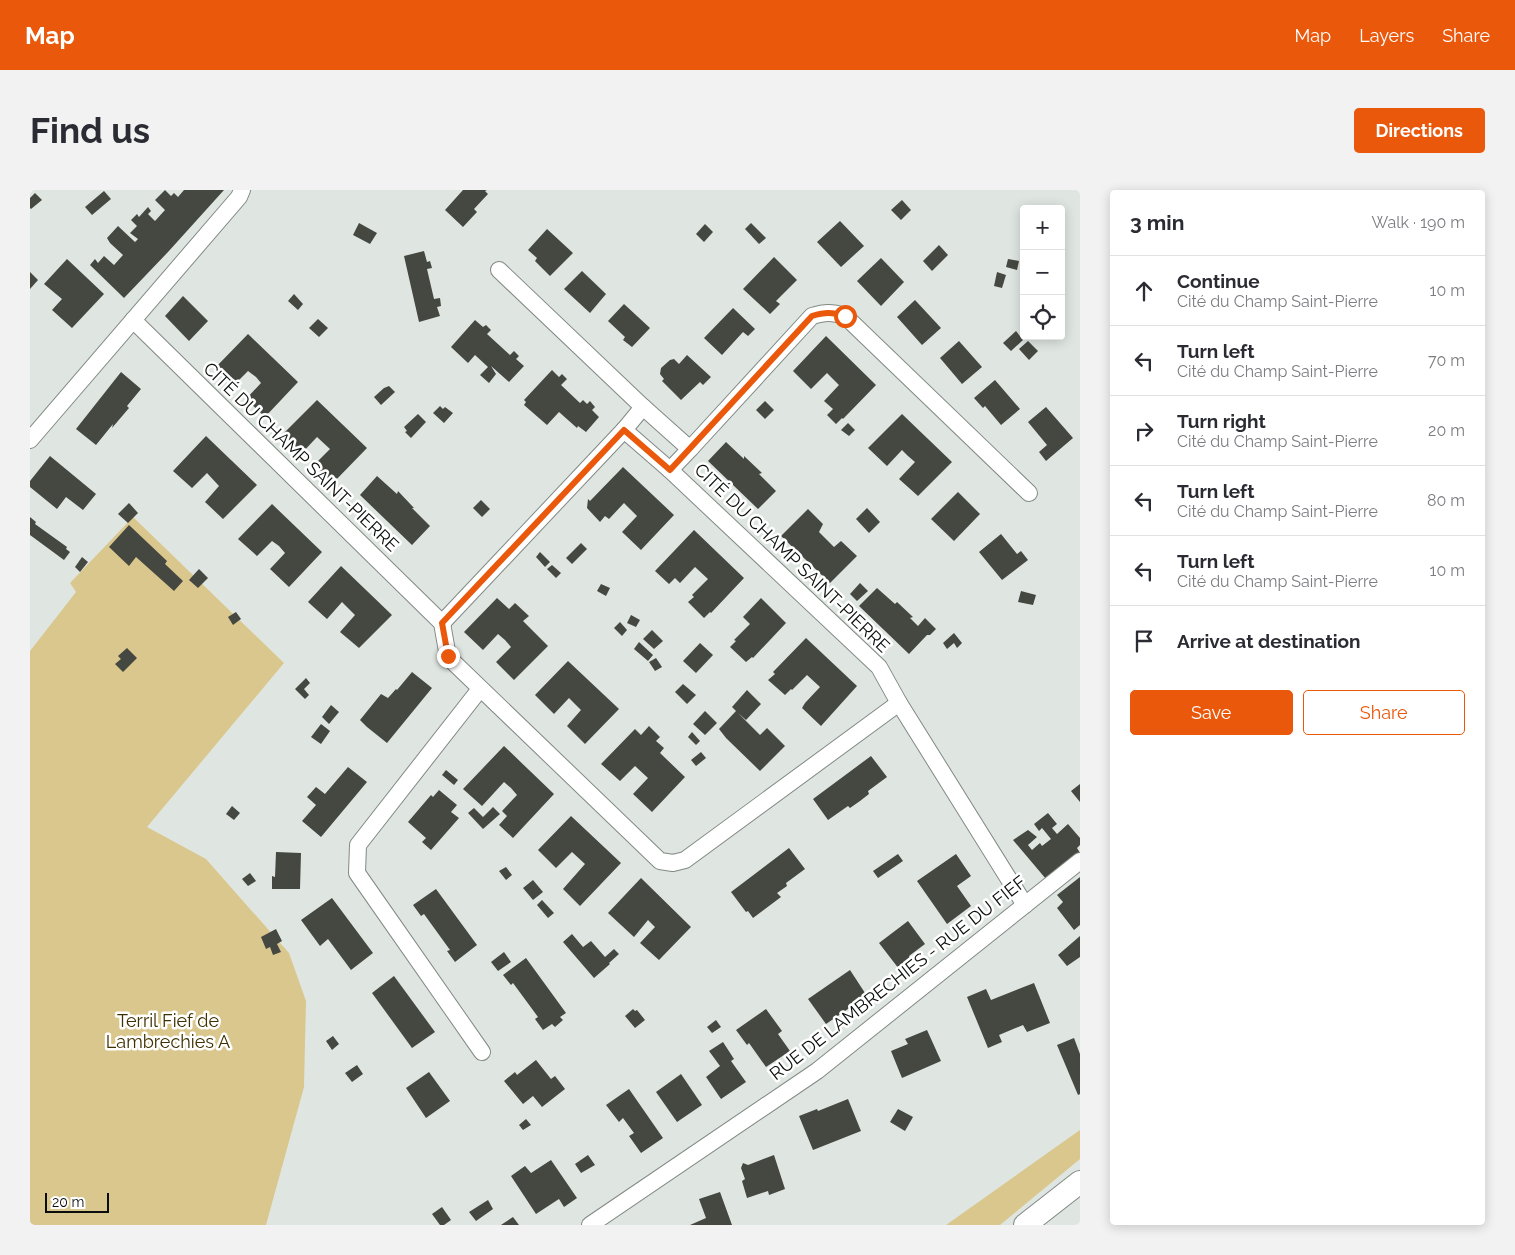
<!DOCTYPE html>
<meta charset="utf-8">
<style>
body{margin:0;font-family:Raleway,sans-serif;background:#f2f2f3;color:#2b2b33}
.controls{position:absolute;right:15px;top:15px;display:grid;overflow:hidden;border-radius:5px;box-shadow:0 2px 12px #0003}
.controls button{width:45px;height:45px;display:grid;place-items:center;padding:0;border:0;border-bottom:1px solid #e1e1e2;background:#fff;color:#2b2b33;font:25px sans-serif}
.scale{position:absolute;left:15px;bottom:12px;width:64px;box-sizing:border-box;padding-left:5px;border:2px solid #0a0d0b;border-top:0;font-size:14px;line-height:18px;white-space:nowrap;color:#0a0d0b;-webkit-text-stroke:4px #fff;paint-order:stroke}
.stop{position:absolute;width:15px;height:15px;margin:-11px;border:4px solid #ea580c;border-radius:50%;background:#fff}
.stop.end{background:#ea580c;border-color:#fff;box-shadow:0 1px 5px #0008}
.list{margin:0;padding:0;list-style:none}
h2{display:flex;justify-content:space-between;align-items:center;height:65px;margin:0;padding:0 20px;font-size:21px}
h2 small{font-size:16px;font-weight:400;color:#7c7c81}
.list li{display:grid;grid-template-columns:32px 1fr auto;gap:15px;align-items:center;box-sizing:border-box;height:70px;padding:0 20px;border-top:1px solid #e1e1e2}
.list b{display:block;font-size:19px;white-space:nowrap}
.list p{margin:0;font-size:16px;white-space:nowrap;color:#7c7c81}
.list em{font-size:16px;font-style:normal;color:#7c7c81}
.actions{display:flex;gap:10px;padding:15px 20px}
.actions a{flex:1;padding:11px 0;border:1px solid #ea580c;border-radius:5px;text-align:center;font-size:18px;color:#ea580c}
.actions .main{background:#ea580c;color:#fff}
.icon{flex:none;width:28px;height:28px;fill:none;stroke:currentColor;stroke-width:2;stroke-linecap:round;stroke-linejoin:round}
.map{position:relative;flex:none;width:1050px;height:1035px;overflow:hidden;border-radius:5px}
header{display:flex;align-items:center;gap:30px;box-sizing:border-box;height:70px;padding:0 25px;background:#ea580c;color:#fff}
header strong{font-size:24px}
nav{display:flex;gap:28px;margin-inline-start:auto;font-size:18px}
.intro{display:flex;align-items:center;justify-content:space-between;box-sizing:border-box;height:120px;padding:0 30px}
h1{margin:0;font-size:35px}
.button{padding:12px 22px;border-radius:5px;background:#ea580c;color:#fff;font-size:18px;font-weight:700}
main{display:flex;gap:30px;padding:0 30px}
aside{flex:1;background:#fff;border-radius:5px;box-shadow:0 2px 12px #0003}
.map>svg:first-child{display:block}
.green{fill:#dac78d}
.building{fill:#454741}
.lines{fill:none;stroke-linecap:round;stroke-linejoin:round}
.minor-casing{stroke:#828984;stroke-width:18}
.secondary-casing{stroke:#828984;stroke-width:24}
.minor{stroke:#fff;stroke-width:16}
.secondary{stroke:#fff;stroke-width:22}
.route{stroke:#ea580c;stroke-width:6}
.labels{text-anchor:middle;stroke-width:5;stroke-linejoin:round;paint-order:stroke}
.street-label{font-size:18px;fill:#0a0d0b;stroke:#fff}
.park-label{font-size:18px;fill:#3e3000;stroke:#fff}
</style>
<header>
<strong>Map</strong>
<nav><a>Map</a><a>Layers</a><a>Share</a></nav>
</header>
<div class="intro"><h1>Find us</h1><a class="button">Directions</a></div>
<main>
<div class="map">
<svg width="1050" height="1035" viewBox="0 0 1050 1035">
<rect width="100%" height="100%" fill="#dfe6e1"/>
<g class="green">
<polygon points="103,327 254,473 117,637 176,669 259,763 276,811 274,897 236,1035 0,1035 0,461 46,402 40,393"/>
<polygon points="1050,940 1050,969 970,1035 916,1035"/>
</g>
<g class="building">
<polygon points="135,0 141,6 144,3 148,7 154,0 194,0 138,62 94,108 60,75 65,69 68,73 74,66 84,75 93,65 80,53 77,48 88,36 105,52 108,49 100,43 107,36 101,30 107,24 109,27 118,17 121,21 118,24 125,31 135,20 125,10"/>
<polygon points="433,0 457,0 455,1 458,4 444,19 447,22 433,37 415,20"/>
<polygon points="74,1 81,9 62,25 55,17"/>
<polygon points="5,3 12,10 1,19 0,18 0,8"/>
<polygon points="872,10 881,20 871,30 861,20"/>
<polygon points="810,31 834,56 811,77 787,52"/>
<polygon points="329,33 347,43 340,54 323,45"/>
<polygon points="721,33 736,48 729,54 715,39"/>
<polygon points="675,34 683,42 674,52 666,44"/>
<polygon points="517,39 543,63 520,86 505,71 507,68 498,60"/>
<polygon points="909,55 918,65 902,81 893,71"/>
<polygon points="394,61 397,72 400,71 402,78 397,79 404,109 410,108 411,116 407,117 410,126 389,132 374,66"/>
<polygon points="744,67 767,90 746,111 750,114 740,124 713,99"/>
<polygon points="851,68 874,92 851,116 827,91"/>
<polygon points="37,69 74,104 42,138 22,120 32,109 14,94"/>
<polygon points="978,69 989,71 987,80 976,77"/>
<polygon points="552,81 576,104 560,123 534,99"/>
<polygon points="0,82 8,90 0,99"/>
<polygon points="967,82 976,85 972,98 964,96"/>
<polygon points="264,104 273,114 268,120 258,111"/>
<polygon points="153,106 178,131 159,151 135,126"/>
<polygon points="885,110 911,138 892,155 867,127"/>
<polygon points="594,114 620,138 602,157 593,150 595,147 578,131"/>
<polygon points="703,118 725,139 718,146 713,142 692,165 674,148"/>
<polygon points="288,129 298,138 289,147 279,138"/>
<polygon points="445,130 453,137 456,135 461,140 457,144 480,165 484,161 489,166 486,169 494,176 479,192 461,176 466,184 459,193 450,185 458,177 445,165 438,173 421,157"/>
<polygon points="986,141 993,150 981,161 973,153"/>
<polygon points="218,144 268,192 235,227 216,209 231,193 226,187 218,181 203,196 185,178"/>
<polygon points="796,146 846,195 813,229 812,228 806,234 797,225 803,219 794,211 809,195 797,183 781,199 763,181"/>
<polygon points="929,151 952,177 932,194 910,168"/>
<polygon points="998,151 1008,161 999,170 989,159"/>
<polygon points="657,165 681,187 673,195 670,192 651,210 632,191 634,189 630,184 631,178 640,170 644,169 649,174"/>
<polygon points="522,180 529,187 532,184 537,189 531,195 550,213 553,210 557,214 560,211 565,217 562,220 569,227 556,242 548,236 547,238 529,222 517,235 494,215 496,212 494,210"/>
<polygon points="91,182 111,199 97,216 99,218 82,238 83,234 66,255 46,239"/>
<polygon points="965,190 990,219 971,235 955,216 953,218 944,208"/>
<polygon points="359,196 365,202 351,215 344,207 354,198"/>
<polygon points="287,210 337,258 303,293 284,275 300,259 287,247 272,263 253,244"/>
<polygon points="735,211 744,220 735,229 726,220"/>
<polygon points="410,216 413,219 415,217 423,223 414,233 403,223"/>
<polygon points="1016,217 1043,248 1016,271 1009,262 1017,255 998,232"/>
<polygon points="388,224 396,232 381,248 375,242 377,241 374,237"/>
<polygon points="872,224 922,272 888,306 869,289 885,272 878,266 872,260 857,276 838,258"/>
<polygon points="818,233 825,240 819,246 811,240"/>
<polygon points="176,246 227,295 193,329 175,312 189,296 177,283 162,298 143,281"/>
<polygon points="696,252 714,269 714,266 732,283 729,284 746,301 728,319 678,271"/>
<polygon points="20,266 66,304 53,320 36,307 27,319 0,297 0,291"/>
<polygon points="593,277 644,325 611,360 592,342 607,326 594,313 579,329 575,326 570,332 557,318 558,309 560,311"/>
<polygon points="347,286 367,304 368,301 384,318 382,318 400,336 382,355 330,305"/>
<polygon points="928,302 950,324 924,351 901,329"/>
<polygon points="451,310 460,319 452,327 443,318"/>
<polygon points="99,313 108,323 98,333 88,324"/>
<polygon points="242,314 292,362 259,397 240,379 255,363 249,356 242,351 227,366 208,349"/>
<polygon points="837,318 850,332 839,343 826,329"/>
<polygon points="778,319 793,334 789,342 804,357 811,351 827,366 800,393 751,346"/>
<polygon points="0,327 6,332 5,334 37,357 36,359 40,362 34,370 0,345"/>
<polygon points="99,335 137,371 135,374 153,391 144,401 106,367 99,376 79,357"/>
<polygon points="664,340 714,388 681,423 680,422 674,428 658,412 664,407 662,405 678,389 665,377 650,393 645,388 639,394 625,381"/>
<polygon points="971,344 987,364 991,361 998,370 972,390 949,362"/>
<polygon points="551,353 557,359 542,374 536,368"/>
<polygon points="510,362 520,372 515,377 506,367"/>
<polygon points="52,367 58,372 50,382 45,377"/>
<polygon points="522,375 531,383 526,388 517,379"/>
<polygon points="311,376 362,425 329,458 310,442 325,425 312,412 297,429 278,412"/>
<polygon points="169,379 178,388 168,398 159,390"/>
<polygon points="830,393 838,401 827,411 820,404"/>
<polygon points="571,394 580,398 576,406 567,401"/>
<polygon points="847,398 865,414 867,412 883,427 880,428 888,436 895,428 906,439 900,445 897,445 879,464 829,416"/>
<polygon points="991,401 1006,405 1003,415 988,412"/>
<polygon points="467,408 479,419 485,413 499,426 493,431 518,456 484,490 466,472 481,457 475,450 468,444 453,460 434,442"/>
<polygon points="731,408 756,433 723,468 722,467 716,472 700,457 706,451 704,450 720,434 713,427"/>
<polygon points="206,422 211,429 203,435 198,427"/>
<polygon points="601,425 610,430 606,437 597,433"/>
<polygon points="590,432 597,440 592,446 584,438"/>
<polygon points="622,440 633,451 624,459 613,449"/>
<polygon points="924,443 932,453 927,458 924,453 917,459 913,453"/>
<polygon points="776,448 827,496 791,536 772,518 775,513 790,497 777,485 762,500 761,499 755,505 738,490 745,484 743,482"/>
<polygon points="609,452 623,465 618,471 604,459"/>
<polygon points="670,453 683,465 666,483 653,471"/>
<polygon points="97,458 107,468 93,482 85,474 91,469 88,466"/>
<polygon points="626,468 632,477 625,481 619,472"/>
<polygon points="538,471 589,519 555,554 537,536 551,520 539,508 524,524 505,505"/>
<polygon points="382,482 402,498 357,553 337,537 330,530 351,504 358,508 366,499 367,500"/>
<polygon points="276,488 280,493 274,499 279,505 275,509 265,499"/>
<polygon points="653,494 666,505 657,514 645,502"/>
<polygon points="717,500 731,514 716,530 708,523 730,545 737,538 755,556 730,581 696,548 689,539 706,521 702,517"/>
<polygon points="301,515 309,522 299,534 292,527"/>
<polygon points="675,521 687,533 675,545 663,534"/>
<polygon points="291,534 300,541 291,554 281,547"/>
<polygon points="619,536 630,547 626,551 634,558 630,563 655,587 622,622 603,604 618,588 605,576 590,591 571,574 605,539 611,545"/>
<polygon points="662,542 670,551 666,555 658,547"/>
<polygon points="474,556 524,604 483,648 469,635 477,626 472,621 487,605 481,598 474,592 452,616 433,599"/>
<polygon points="671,562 676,568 666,576 661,570"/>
<polygon points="841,566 857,587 838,601 839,604 830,611 820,618 818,616 798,630 783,609"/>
<polygon points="318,577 337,592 291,647 272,631 286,615 277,607 286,597 295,604"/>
<polygon points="416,580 428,590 424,595 412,585"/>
<polygon points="1050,594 1050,612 1041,601"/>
<polygon points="409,600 427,615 421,622 429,628 401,660 392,652 396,648 378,632 401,605 403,607"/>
<polygon points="202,616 210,623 204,630 196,624"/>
<polygon points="463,617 470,624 453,639 438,623 444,618 453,627"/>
<polygon points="1018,623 1027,634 1022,638 1027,644 1038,634 1050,648 1050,655 1047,658 1050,663 1016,689 983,650 998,640 1007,647 998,655 1002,660 1010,653 1012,656 1021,649 1012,638 1009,641 1004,634"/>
<polygon points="541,626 591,673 550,716 533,699 555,674 542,662 526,678 508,660"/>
<polygon points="759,658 775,679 756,693 757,696 747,703 751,707 723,728 718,721 716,722 701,702"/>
<polygon points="246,662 271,663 270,699 242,699 242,686 245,687"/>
<polygon points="868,664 873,671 848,688 843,681"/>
<polygon points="926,664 941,686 927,696 941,716 917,734 887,691"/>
<polygon points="476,677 482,685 476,690 469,681"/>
<polygon points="220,683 226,691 218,696 212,689"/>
<polygon points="1050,687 1050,735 1044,740 1027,718 1033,712 1027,705"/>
<polygon points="611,688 661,737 629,770 610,753 625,737 618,730 604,747 578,723"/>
<polygon points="503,690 513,702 503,710 493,698"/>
<polygon points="406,699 447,755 425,772 417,761 420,760 394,724 391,726 383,715"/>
<polygon points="302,708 343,763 321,780 298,749 290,756 271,730"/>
<polygon points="512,710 524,723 518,728 507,715"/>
<polygon points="878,731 895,754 879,766 881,770 869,779 849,753"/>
<polygon points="246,739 252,751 247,754 251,762 243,765 240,757 236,759 231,747"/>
<polygon points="542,744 553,757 561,751 575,767 584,759 589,764 579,773 580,774 564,788 533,752"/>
<polygon points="1050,746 1050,767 1037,776 1028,765"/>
<polygon points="474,762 481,772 468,781 461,772"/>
<polygon points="496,768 536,823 530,827 533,830 525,837 522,834 513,840 505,829 508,827 483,793 481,795 473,785"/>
<polygon points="820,780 837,806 796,834 778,809"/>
<polygon points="364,786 405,842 382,858 342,803"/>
<polygon points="1004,793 1020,833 997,842 993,835 969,845 972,852 958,858 937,807 956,799 961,810"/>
<polygon points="603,819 605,821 607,820 615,830 605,838 595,826"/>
<polygon points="736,819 752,841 748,844 760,861 736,877 719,853 717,855 706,840"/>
<polygon points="686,830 691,837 682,843 677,837"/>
<polygon points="897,840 911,871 872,888 861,861 878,854 875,849"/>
<polygon points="303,846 309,854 302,860 296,851"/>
<polygon points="1044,848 1050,864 1050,904 1048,905 1027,855"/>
<polygon points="693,852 704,869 701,871 716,892 691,909 676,887 690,876 679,861"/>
<polygon points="506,870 521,889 525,886 535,899 512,917 503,906 493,914 474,891 485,882 487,885"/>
<polygon points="327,875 333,884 322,892 315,883"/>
<polygon points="399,882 420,911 396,928 376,898"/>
<polygon points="651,884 672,915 647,932 626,902"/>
<polygon points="599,899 633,948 611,963 599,946 604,943 593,928 589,932 576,915"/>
<polygon points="818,909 831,941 783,960 769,926 787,919 788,921"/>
<polygon points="868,919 883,927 875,941 860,932"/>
<polygon points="496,929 501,935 493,940 489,935"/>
<polygon points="558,965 565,975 551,983 545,974"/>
<polygon points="744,965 755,999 739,1005 738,1001 717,1008 712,991 715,989 711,978 713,973 718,975"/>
<polygon points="521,970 547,1008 534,1017 529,1009 506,1024 481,986 495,976 501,983"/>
<polygon points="690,1002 702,1035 660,1035 676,1028 669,1009"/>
<polygon points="458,1010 463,1019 446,1031 439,1022"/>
<polygon points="412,1017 421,1030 414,1035 410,1035 402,1024"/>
<polygon points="483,1027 489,1035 471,1035"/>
</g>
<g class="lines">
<defs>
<g id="minor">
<polyline points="469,80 613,217 660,259 640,280 849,477 869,513 995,715"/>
<polyline points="103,130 412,433 418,467 630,671 643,673 655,670 869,513"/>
<polyline points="594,240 640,280"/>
<polyline points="0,250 209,7 212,0"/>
<path d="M660,259L782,126C795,122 802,122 815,126L999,303"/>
<polyline points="412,433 594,240 613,217"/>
<polyline points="450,499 328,655 327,683 452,862"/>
<polyline points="560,1035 787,881 1050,671"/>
</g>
<polyline id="secondary" points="995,1035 1050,992"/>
</defs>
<use href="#minor" class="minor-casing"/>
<use href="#secondary" class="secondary-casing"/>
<use href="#minor" class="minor"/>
<use href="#secondary" class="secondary"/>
</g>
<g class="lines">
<path class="route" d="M418,466L412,433L594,240L640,280L782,126C795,122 802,122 815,126"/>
</g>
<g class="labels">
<g class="street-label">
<text transform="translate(271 267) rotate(44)" y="6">CITÉ DU CHAMP SAINT-PIERRE</text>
<text transform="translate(762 368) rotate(44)" y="6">CITÉ DU CHAMP SAINT-PIERRE</text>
<text transform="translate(868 788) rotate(-38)" y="6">RUE DE LAMBRECHIES - RUE DU FIEF</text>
</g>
<g class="park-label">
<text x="138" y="837">Terril Fief de<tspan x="138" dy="21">Lambrechies A</tspan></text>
</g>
</g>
</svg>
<div class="controls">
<button>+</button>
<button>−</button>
<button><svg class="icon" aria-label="locate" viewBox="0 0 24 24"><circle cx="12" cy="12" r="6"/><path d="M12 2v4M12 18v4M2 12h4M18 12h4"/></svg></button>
</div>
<div class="scale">20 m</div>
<div class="stop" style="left:815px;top:126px"></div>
<div class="stop end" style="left:418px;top:466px"></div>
</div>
<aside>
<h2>3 min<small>Walk · 190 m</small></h2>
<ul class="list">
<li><svg class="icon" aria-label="ahead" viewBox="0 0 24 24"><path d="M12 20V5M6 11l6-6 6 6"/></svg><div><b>Continue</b><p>Cité du Champ Saint-Pierre</p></div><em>10 m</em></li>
<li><svg class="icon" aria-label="left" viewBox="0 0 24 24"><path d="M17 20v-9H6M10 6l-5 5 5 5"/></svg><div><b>Turn left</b><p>Cité du Champ Saint-Pierre</p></div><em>70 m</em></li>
<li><svg class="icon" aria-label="right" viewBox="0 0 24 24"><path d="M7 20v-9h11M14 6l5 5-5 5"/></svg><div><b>Turn right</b><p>Cité du Champ Saint-Pierre</p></div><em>20 m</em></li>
<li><svg class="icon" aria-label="left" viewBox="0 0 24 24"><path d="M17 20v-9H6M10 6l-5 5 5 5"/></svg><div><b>Turn left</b><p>Cité du Champ Saint-Pierre</p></div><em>80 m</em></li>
<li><svg class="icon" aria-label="left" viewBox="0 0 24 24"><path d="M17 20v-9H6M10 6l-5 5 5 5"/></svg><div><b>Turn left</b><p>Cité du Champ Saint-Pierre</p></div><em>10 m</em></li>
<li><svg class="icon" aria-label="arrive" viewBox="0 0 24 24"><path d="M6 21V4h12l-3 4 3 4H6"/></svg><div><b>Arrive at destination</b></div></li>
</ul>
<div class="actions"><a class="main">Save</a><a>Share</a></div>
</aside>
</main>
